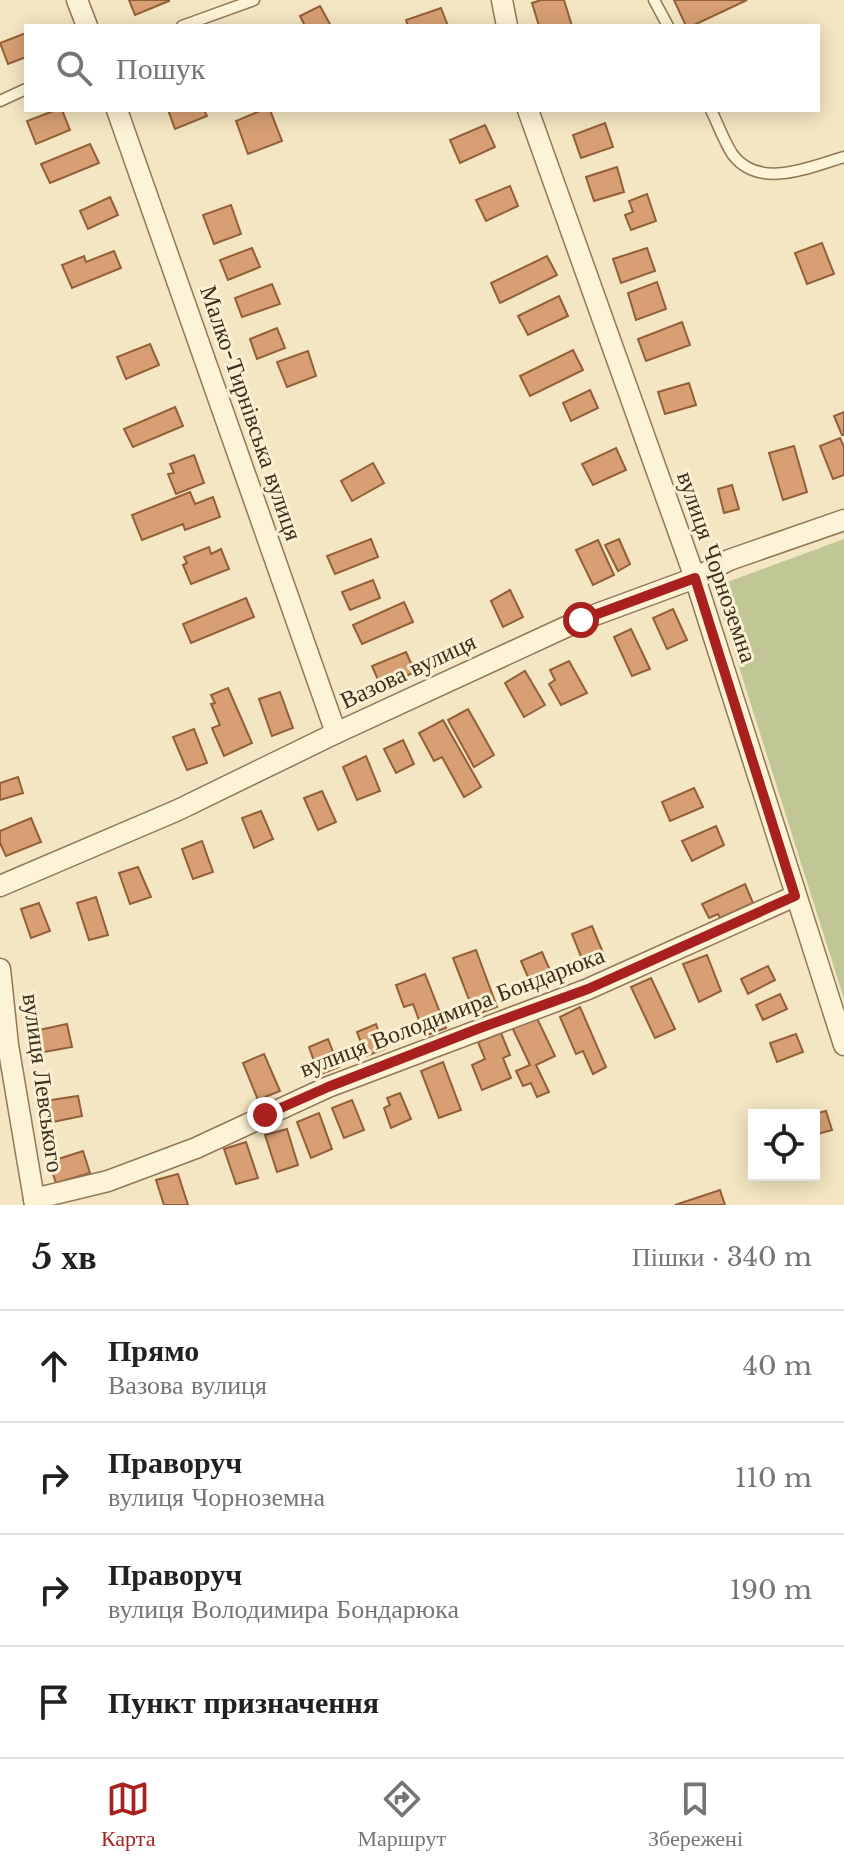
<!DOCTYPE html>
<html lang="uk">
<meta charset="utf-8">
<style>
body{margin:0;font-family:"Libre Baskerville",serif;background:#f6f6f6;color:#202124}
.controls{position:absolute;right:24px;bottom:24px;display:grid;overflow:hidden;border-radius:0px;box-shadow:0 4px 20px #0003}
.controls button{width:72px;height:72px;display:grid;place-items:center;padding:0;border:0;border-bottom:2px solid #e0e0e0;background:#fff;color:#202124;font:40px sans-serif}
.stop{position:absolute;width:24px;height:24px;margin:-18px;border:6px solid #a8211e;border-radius:50%;background:#fff}
.stop.end{background:#a8211e;border-color:#fff;box-shadow:0 2px 8px #0008}
.list{margin:0;padding:0;list-style:none}
h2{display:flex;justify-content:space-between;align-items:center;height:104px;margin:0;padding:0 32px;font-size:34px}
h2 small{font-size:26px;font-weight:400;color:#757577}
.list li{display:grid;grid-template-columns:52px 1fr auto;gap:24px;align-items:center;box-sizing:border-box;height:112px;padding:0 32px;border-top:2px solid #e0e0e0}
.list b{display:block;font-size:30px;white-space:nowrap}
.list p{margin:0;font-size:26px;white-space:nowrap;color:#757577}
.list em{font-size:26px;font-style:normal;color:#757577}
.icon{flex:none;width:44px;height:44px;fill:none;stroke:currentColor;stroke-width:2;stroke-linecap:round;stroke-linejoin:round}
.map{position:relative;flex:none;width:844px;height:1205px;overflow:hidden}
.search{position:absolute;background:#fff;box-shadow:0 4px 20px #0003;left:24px;right:24px;top:24px;height:88px;display:flex;align-items:center;gap:20px;box-sizing:border-box;padding:0 28px;border-radius:0px;color:#757577;font-size:30px}
.sheet{height:552px;background:#fff}
nav{display:flex;justify-content:space-around;align-items:center;box-sizing:border-box;height:112px;border-top:2px solid #e0e0e0;background:#fff;font-size:22px;color:#757577}
nav a{display:grid;justify-items:center;gap:4px}
nav .on{color:#a8211e}
.map>svg:first-child{display:block}
.cemetery{fill:#c0c795}
.building{fill:#d79f73;stroke:#935f39;stroke-width:2}
.lines{fill:none;stroke-linecap:round;stroke-linejoin:round}
.service-casing{stroke:#917756;stroke-width:13}
.minor-casing{stroke:#917756;stroke-width:23}
.service{stroke:#fdf3d7;stroke-width:10}
.minor{stroke:#fdf3d7;stroke-width:20}
.route{stroke:#a8211e;stroke-width:10}
.labels{text-anchor:middle;stroke-width:6;stroke-linejoin:round;paint-order:stroke}
.street-label{font-size:24px;fill:#3e2e1d;stroke:#faf0d3}
</style>
<div class="map">
<svg width="844" height="1205" viewBox="0 0 844 1205">
<rect width="100%" height="100%" fill="#f4e6c2"/>
<polygon class="cemetery" points="844,539 844,999 716,594 717,588 722,584"/>
<g class="building">
<polygon points="129,0 169,0 169,1 135,15"/>
<polygon points="541,0 564,0 572,26 539,26 532,3"/>
<polygon points="674,0 747,0 692,26 686,26"/>
<polygon points="320,6 331,26 305,26 300,16"/>
<polygon points="441,8 448,26 408,26 406,20"/>
<polygon points="26,33 26,57 8,64 0,43"/>
<polygon points="56,110 62,110 70,130 36,144 27,121"/>
<polygon points="168,110 204,110 207,116 175,129"/>
<polygon points="262,110 270,110 282,141 248,154 236,121"/>
<polygon points="605,123 613,147 581,158 573,135"/>
<polygon points="485,125 495,147 460,163 450,140"/>
<polygon points="90,144 99,163 50,183 41,164"/>
<polygon points="617,167 624,192 594,201 586,177"/>
<polygon points="510,186 518,206 486,221 476,200"/>
<polygon points="647,194 656,221 631,230 625,215 633,212 629,201"/>
<polygon points="110,197 118,215 88,229 80,211"/>
<polygon points="231,205 241,234 214,244 203,215"/>
<polygon points="822,243 834,274 807,284 795,253"/>
<polygon points="252,248 260,267 228,280 220,260"/>
<polygon points="647,248 655,271 621,283 613,259"/>
<polygon points="114,251 121,268 72,288 62,265 84,256 86,262"/>
<polygon points="547,256 557,275 500,303 491,283"/>
<polygon points="657,282 666,309 636,320 628,293"/>
<polygon points="272,284 280,304 242,317 235,298"/>
<polygon points="559,296 568,316 528,335 518,316"/>
<polygon points="682,322 690,345 646,361 638,339"/>
<polygon points="277,328 285,348 257,359 250,339"/>
<polygon points="150,344 159,365 126,379 117,357"/>
<polygon points="573,350 583,370 530,396 520,376"/>
<polygon points="308,351 316,376 287,387 277,362"/>
<polygon points="689,383 696,405 665,414 658,392"/>
<polygon points="590,390 598,408 571,421 563,403"/>
<polygon points="175,407 183,426 133,447 124,429"/>
<polygon points="844,412 844,435 842,435 834,416"/>
<polygon points="840,438 844,447 844,475 833,479 820,446"/>
<polygon points="794,446 807,492 783,500 769,453"/>
<polygon points="616,448 626,470 593,485 582,464"/>
<polygon points="194,455 204,483 176,494 168,474 174,473 170,464"/>
<polygon points="373,463 384,483 352,501 341,481"/>
<polygon points="732,485 739,509 724,513 718,489"/>
<polygon points="190,492 195,504 213,497 220,517 185,530 183,524 142,540 132,515"/>
<polygon points="371,539 378,557 335,574 327,556"/>
<polygon points="619,539 630,564 618,571 605,545"/>
<polygon points="598,540 614,575 593,585 576,550"/>
<polygon points="209,547 211,554 221,549 229,569 191,584 183,565 187,563 184,557"/>
<polygon points="373,580 380,598 350,610 342,592"/>
<polygon points="510,590 523,617 503,627 491,601"/>
<polygon points="246,598 254,617 191,643 183,624"/>
<polygon points="404,602 413,622 362,644 353,625"/>
<polygon points="673,609 687,640 667,649 653,618"/>
<polygon points="631,629 650,669 632,676 614,637"/>
<polygon points="406,652 415,672 381,687 372,666"/>
<polygon points="569,661 587,693 561,705 549,684 555,680 550,670"/>
<polygon points="525,671 545,705 524,717 505,683"/>
<polygon points="228,688 252,743 224,756 212,728 220,725 211,704 215,703 211,695"/>
<polygon points="280,692 293,728 272,736 259,699"/>
<polygon points="468,709 494,755 474,767 448,720"/>
<polygon points="443,720 481,787 464,797 442,757 434,761 419,733"/>
<polygon points="194,729 207,763 187,770 173,737"/>
<polygon points="403,740 414,764 396,773 384,749"/>
<polygon points="366,756 380,791 357,800 343,767"/>
<polygon points="18,777 23,793 0,800 0,783"/>
<polygon points="694,788 703,807 670,821 662,802"/>
<polygon points="322,791 336,822 318,830 304,798"/>
<polygon points="261,811 273,839 254,848 242,818"/>
<polygon points="31,818 41,842 6,856 0,843 0,831"/>
<polygon points="716,826 724,845 692,861 682,841"/>
<polygon points="202,841 213,872 193,879 182,849"/>
<polygon points="138,867 151,897 130,904 119,873"/>
<polygon points="745,884 753,903 720,918 718,914 709,918 702,904"/>
<polygon points="96,897 108,935 89,940 77,903"/>
<polygon points="39,903 50,931 31,938 21,909"/>
<polygon points="592,926 606,960 586,969 572,934"/>
<polygon points="476,950 497,1007 475,1015 453,958"/>
<polygon points="542,952 555,982 534,991 521,961"/>
<polygon points="707,955 721,991 699,1002 683,964"/>
<polygon points="768,966 775,980 748,994 741,979"/>
<polygon points="425,974 446,1028 425,1036 413,1004 404,1007 396,985"/>
<polygon points="651,978 675,1029 655,1038 631,987"/>
<polygon points="780,994 787,1009 763,1020 756,1005"/>
<polygon points="580,1007 606,1067 593,1074 583,1051 576,1054 560,1017"/>
<polygon points="535,1014 555,1056 536,1065 549,1092 537,1097 531,1083 523,1086 516,1071 530,1065 511,1025"/>
<polygon points="67,1024 72,1047 38,1053 34,1031"/>
<polygon points="376,1024 385,1049 366,1056 357,1032"/>
<polygon points="501,1033 510,1055 503,1058 511,1078 482,1090 472,1065 485,1059 478,1042"/>
<polygon points="796,1034 803,1052 777,1062 770,1043"/>
<polygon points="328,1039 339,1067 319,1075 309,1047"/>
<polygon points="264,1054 280,1091 258,1100 243,1063"/>
<polygon points="443,1062 461,1110 439,1118 421,1071"/>
<polygon points="400,1093 411,1119 391,1128 384,1108 390,1105 387,1098"/>
<polygon points="78,1096 82,1116 48,1123 44,1101"/>
<polygon points="352,1100 364,1130 344,1138 332,1108"/>
<polygon points="826,1111 832,1130 814,1135 814,1115 810,1115"/>
<polygon points="319,1113 332,1149 311,1158 297,1122"/>
<polygon points="287,1129 298,1165 277,1172 265,1135"/>
<polygon points="246,1142 258,1178 236,1184 224,1149"/>
<polygon points="83,1151 90,1173 56,1183 49,1162"/>
<polygon points="178,1174 188,1205 164,1205 156,1180"/>
<polygon points="720,1190 725,1205 675,1205"/>
</g>
<g class="lines">
<defs>
<g id="service">
<polyline points="654,0 668,26"/>
<polyline points="182,26 254,0"/>
<polyline points="0,101 26,89"/>
<path d="M711,110C718,124 724,142 733,155C760,190 810,167 844,157"/>
</g>
<g id="minor">
<polyline points="77,0 87,26"/>
<polyline points="502,0 507,26"/>
<polyline points="117,110 336,733"/>
<polyline points="528,110 695,578 844,1045"/>
<polyline points="0,886 178,810 336,733 581,620 695,578 729,560 844,520"/>
<polyline points="0,969 8,1045 35,1205"/>
<polyline points="34,1199 108,1181 196,1148 328,1087 588,989 795,896"/>
</g>
</defs>
<use href="#service" class="service-casing"/>
<use href="#minor" class="minor-casing"/>
<use href="#service" class="service"/>
<use href="#minor" class="minor"/>
</g>
<g class="lines">
<polyline class="route" points="265,1115 328,1087 480,1028 588,989 795,896 695,578 581,620"/>
</g>
<g class="labels">
<g class="street-label">
<text transform="translate(251 413) rotate(71)" y="8">Малко-Тирнівська вулиця</text>
<text transform="translate(717 567) rotate(71)" y="8">вулиця Чорноземна</text>
<text transform="translate(408 671) rotate(-25)" y="8">Вазова вулиця</text>
<text transform="translate(452 1012) rotate(-21)" y="8">вулиця Володимира Бондарюка</text>
<text transform="translate(43 1083) rotate(82)" y="8">вулиця Левського</text>
</g>
</g>
</svg>
<div class="controls">
<button><svg class="icon" aria-label="locate" viewBox="0 0 24 24"><circle cx="12" cy="12" r="6"/><path d="M12 2v4M12 18v4M2 12h4M18 12h4"/></svg></button>
</div>
<div class="stop" style="left:581px;top:620px"></div>
<div class="stop end" style="left:265px;top:1115px"></div>
<div class="search"><svg class="icon" aria-label="search" viewBox="0 0 24 24"><circle cx="10" cy="10" r="6"/><path d="M15 15l6 6"/></svg>Пошук</div>
</div>
<section class="sheet">
<h2>5 хв<small>Пішки · 340 m</small></h2>
<ul class="list">
<li><svg class="icon" aria-label="ahead" viewBox="0 0 24 24"><path d="M12 20V5M6 11l6-6 6 6"/></svg><div><b>Прямо</b><p>Вазова вулиця</p></div><em>40 m</em></li>
<li><svg class="icon" aria-label="right" viewBox="0 0 24 24"><path d="M7 20v-9h11M14 6l5 5-5 5"/></svg><div><b>Праворуч</b><p>вулиця Чорноземна</p></div><em>110 m</em></li>
<li><svg class="icon" aria-label="right" viewBox="0 0 24 24"><path d="M7 20v-9h11M14 6l5 5-5 5"/></svg><div><b>Праворуч</b><p>вулиця Володимира Бондарюка</p></div><em>190 m</em></li>
<li><svg class="icon" aria-label="arrive" viewBox="0 0 24 24"><path d="M6 21V4h12l-3 4 3 4H6"/></svg><div><b>Пункт призначення</b></div></li>
</ul>
</section>
<nav>
<a class="on"><svg class="icon" aria-label="map" viewBox="0 0 24 24"><path d="M3 6l6-2 6 2 6-2v14l-6 2-6-2-6 2zM9 4v14M15 6v14"/></svg>Карта</a>
<a><svg class="icon" aria-label="directions" viewBox="0 0 24 24"><path d="M12 3l9 9-9 9-9-9zM9 14v-3h6M13 9l2 2-2 2"/></svg>Маршрут</a>
<a><svg class="icon" aria-label="saved" viewBox="0 0 24 24"><path d="M7 4h10v16l-5-4-5 4z"/></svg>Збережені</a>
</nav>
